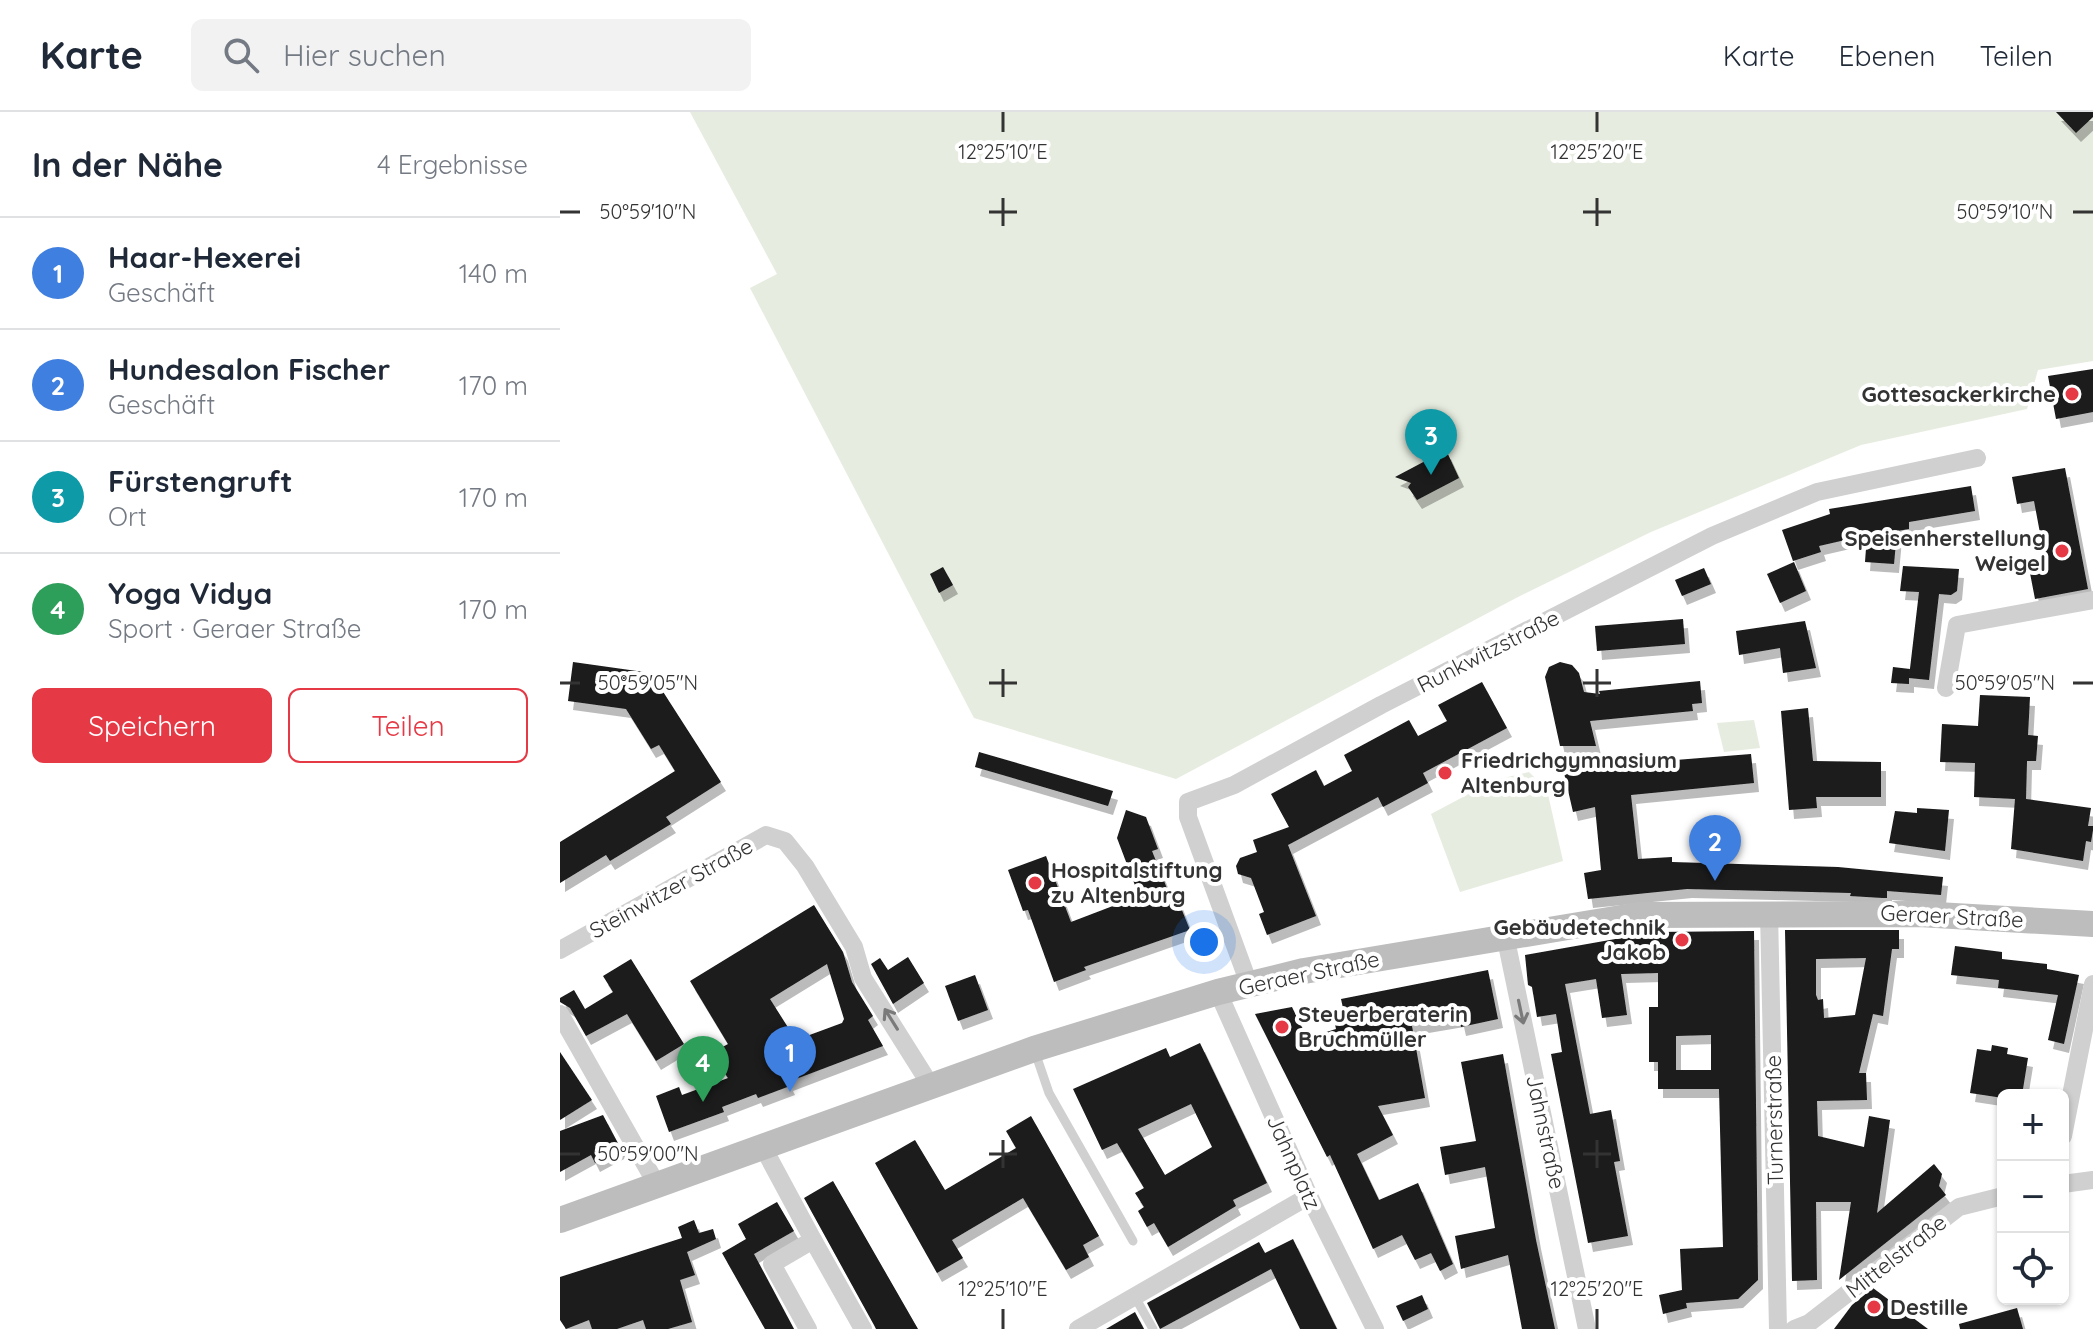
<!DOCTYPE html>
<html lang="de">
<meta charset="utf-8">
<style>
body{margin:0;font-family:Quicksand,sans-serif;background:#f2f2f3;color:#1f2937}
.controls{position:absolute;right:24px;bottom:24px;display:grid;overflow:hidden;border-radius:12px;box-shadow:0 2px 6px #0004}
.controls button{width:72px;height:72px;display:grid;place-items:center;padding:0;border:0;border-bottom:2px solid #e0e1e3;background:#fff;color:#1f2937;font:40px sans-serif}
.you{position:absolute;left:644px;top:830px;width:28px;height:28px;margin:-20px;border:6px solid #fff;border-radius:50%;background:#1a73e8;box-shadow:0 0 0 12px #1a73e833}
.badge{display:grid;place-items:center;width:52px;height:52px;border-radius:50%;background:#e63946;color:#fff;font-size:26px;font-weight:700}
.pin{position:absolute;translate:-50% -66px;filter:drop-shadow(0 2px 4px #0008)}
.pin::after{content:'';position:absolute;top:42px;width:28px;height:24px;background:inherit;clip-path:polygon(0 0,100% 0,50% 100%)}
.list{margin:0;padding:0;list-style:none}
h2{display:flex;justify-content:space-between;align-items:center;height:104px;margin:0;padding:0 32px;font-size:34px}
h2 small{font-size:26px;font-weight:400;color:#747a83}
.list li{display:grid;grid-template-columns:52px 1fr auto;gap:24px;align-items:center;box-sizing:border-box;height:112px;padding:0 32px;border-top:2px solid #e0e1e3}
.list b{display:block;font-size:30px;white-space:nowrap}
.list p{margin:0;font-size:26px;white-space:nowrap;color:#747a83}
.list em{font-size:26px;font-style:normal;color:#747a83}
.actions{display:flex;gap:16px;padding:24px 32px}
.actions a{flex:1;padding:18px 0;border:2px solid #e63946;border-radius:12px;text-align:center;font-size:28px;color:#e63946}
.actions .main{background:#e63946;color:#fff}
.icon{flex:none;width:44px;height:44px;fill:none;stroke:currentColor;stroke-width:2;stroke-linecap:round;stroke-linejoin:round}
.map{position:relative;flex:none;width:1533px;height:1217px;overflow:hidden}
header{display:flex;align-items:center;gap:48px;box-sizing:border-box;height:112px;padding:0 40px;background:#fff;border-bottom:2px solid #e0e1e3}
header strong{font-size:38px}
nav{display:flex;gap:44px;margin-inline-start:auto;font-size:28px}
.search{width:560px;height:72px;background:#f2f2f3;display:flex;align-items:center;gap:20px;box-sizing:border-box;padding:0 28px;border-radius:12px;color:#747a83;font-size:30px}
main{display:flex}
aside{flex:1;background:#fff}
.map>svg:first-child{display:block}
.green{fill:#e6ecdf}
.building{fill:#1a1a1a;fill-rule:evenodd;filter:url(#shadow)}
.lines{fill:none;stroke-linecap:round;stroke-linejoin:round}
.lane{stroke:#d0d0d0;stroke-width:9}
.street{stroke:#d0d0d0;stroke-width:18}
.secondary{stroke:#bdbdbd;stroke-width:26}
.oneway{stroke:#7a7a7a}
.ticks{fill:none;stroke:#333;stroke-width:3}
.poi-dot{fill:#e63946;stroke:#fff;stroke-width:3}
.labels{text-anchor:middle;stroke-width:8;stroke-linejoin:round;paint-order:stroke}
.poi-label{font-size:22px;font-weight:bold;fill:#333;stroke:#fff;text-anchor:start}
.street-label{font-size:22px;fill:#333;stroke:#fff}
.ticks-label{font-size:20px;text-anchor:middle;fill:#333;stroke:#fff;stroke-width:8;stroke-linejoin:round;paint-order:stroke}
</style>
<header>
<strong>Karte</strong>
<div class="search"><svg class="icon" aria-label="search" viewBox="0 0 24 24"><circle cx="10" cy="10" r="6"/><path d="M15 15l6 6"/></svg>Hier suchen</div>
<nav><a>Karte</a><a>Ebenen</a><a>Teilen</a></nav>
</header>
<main>
<aside>
<h2>In der Nähe<small>4 Ergebnisse</small></h2>
<ul class="list">
<li><span class="badge" style="background:#3f7fe0">1</span><div><b>Haar-Hexerei</b><p>Geschäft</p></div><em>140 m</em></li>
<li><span class="badge" style="background:#3f7fe0">2</span><div><b>Hundesalon Fischer</b><p>Geschäft</p></div><em>170 m</em></li>
<li><span class="badge" style="background:#0f9aa8">3</span><div><b>Fürstengruft</b><p>Ort</p></div><em>170 m</em></li>
<li><span class="badge" style="background:#2e9e5b">4</span><div><b>Yoga Vidya</b><p>Sport · Geraer Straße</p></div><em>170 m</em></li>
</ul>
<div class="actions"><a class="main">Speichern</a><a>Teilen</a></div>
</aside>
<div class="map">
<svg width="1533" height="1217" viewBox="0 0 1533 1217">
<defs>
<filter id="shadow"><feDropShadow dx="5" dy="9" stdDeviation="0" flood-color="#0004"/></filter>
</defs>
<rect width="100%" height="100%" fill="#fff"/>
<g class="green">
<polygon points="130,0 1533,0 1533,249 1478,258 1467,297 1301,333 1091,420 956,486 616,667 414,606 190,176 217,162"/>
<polygon points="1194,608 1200,636 1164,640 1157,611"/>
<polygon points="969,660 987,678 1003,749 900,780 871,702 935,668"/>
</g>
<g class="building">
<polygon points="1496,0 1533,0 1533,5 1516,21"/>
<polygon points="1533,257 1533,300 1496,307 1488,264"/>
<polygon points="886,338 899,366 857,388 848,375 851,371 835,365"/>
<polygon points="1505,356 1528,477 1475,487 1469,456 1486,453 1474,389 1457,392 1452,365"/>
<polygon points="1411,374 1415,399 1349,410 1349,417 1337,419 1334,452 1305,450 1307,423 1259,434 1261,440 1233,449 1222,418 1270,402 1269,397"/>
<polygon points="1234,450 1246,479 1220,491 1207,462"/>
<polygon points="1343,454 1399,457 1397,479 1391,483 1379,482 1369,568 1349,566 1349,572 1331,571 1333,555 1350,557 1349,565 1359,480 1340,479"/>
<polygon points="383,455 393,473 379,481 370,462"/>
<polygon points="1144,456 1151,472 1122,484 1115,468"/>
<polygon points="1123,507 1125,532 1037,539 1035,514"/>
<polygon points="1245,509 1256,556 1223,561 1220,536 1179,543 1176,519"/>
<polygon points="13,550 91,561 161,670 106,705 111,712 50,749 46,743 0,771 0,730 115,659 99,633 91,637 66,597 8,589"/>
<polygon points="1000,550 1012,553 1019,561 1024,580 1040,582 1039,579 1140,569 1142,591 1132,592 1133,599 1030,609 1036,634 1000,634 985,565 989,555"/>
<polygon points="922,570 947,616 863,661 868,671 823,695 818,685 728,733 756,804 707,823 699,802 704,800 691,766 678,762 676,754 680,746 697,740 693,728 729,715 711,682 756,658 764,674 792,659 784,643 849,608 858,624 887,609 878,593"/>
<polygon points="1420,583 1470,585 1468,623 1478,624 1476,649 1467,649 1466,687 1531,696 1528,714 1533,714 1533,718 1531,730 1526,729 1523,749 1451,737 1455,687 1414,685 1415,651 1380,650 1382,612 1418,614"/>
<polygon points="1248,596 1253,649 1321,650 1321,685 1256,685 1257,696 1229,698 1221,599"/>
<polygon points="419,640 553,679 548,694 415,655"/>
<polygon points="1191,642 1194,671 1071,683 1078,747 1112,745 1112,750 1278,755 1383,765 1381,783 1327,779 1327,786 1323,786 1290,784 1291,781 1127,777 1028,787 1024,761 1041,758 1035,695 1013,700 1004,661 1040,654"/>
<polygon points="1357,696 1389,698 1385,739 1329,731 1335,699 1357,701"/>
<polygon points="566,698 586,705 598,737 592,739 612,789 617,786 630,818 524,855 526,858 494,870 468,798 463,799 448,758 486,744 511,810 579,784 557,726"/>
<path d="M254,793L283,840L292,870L313,904L308,908L323,934L228,970L230,974L198,986L196,982L162,995L164,1000L109,1020L96,984L119,975L122,983L168,966L152,941L168,932L130,869ZM267,852L284,907L282,911L236,928L210,887Z"/>
<path d="M1225,818H1339V837H1332L1323,904L1313,902L1299,961H1306L1307,988L1257,989L1258,1024L1304,1035L1309,1004L1330,1008L1317,1101L1374,1052L1382,1062L1379,1074L1386,1083L1279,1168L1291,1090H1256L1257,1168L1232,1169ZM1306,846L1295,903L1264,906L1263,887L1258,888L1256,883V847Z"/>
<path d="M1194,819L1198,1168L1178,1187L1126,1191L1127,1196L1103,1202L1099,1183L1122,1178L1120,1137L1163,1135L1159,977H1098V950H1089V895H1098V861L1061,862L1067,903L1042,906L1036,867L1005,872L1030,1002L1051,998L1060,1049L1054,1050L1068,1124L1028,1131L991,942L1002,940L996,902L977,905L972,875L968,873L965,843L1095,820ZM1151,923V958H1116V924Z"/>
<polygon points="1395,834 1442,840 1442,847 1487,852 1487,857 1519,863 1504,932 1488,928 1498,883 1438,876 1439,868 1391,863"/>
<polygon points="348,845 364,871 333,892 311,852 320,846 328,858"/>
<polygon points="71,847 124,932 96,949 67,902 26,924 10,896 0,890 0,886 14,878 25,897 53,880 43,864"/>
<polygon points="928,858 938,907 901,915 899,906 852,914 865,986 818,994 833,1023 797,1042 819,1088 858,1071 893,1152 880,1159 871,1141 855,1148 842,1123 813,1137 770,1043 767,1045 695,902 732,895 747,926 776,917 772,898 783,896 781,887"/>
<polygon points="415,863 428,898 398,909 385,874"/>
<path d="M640,931L707,1071L673,1088L676,1094L608,1135L594,1111L587,1115L578,1099L584,1095L575,1081L584,1076L557,1031L542,1038L513,977L606,936L610,945ZM631,992L652,1035L605,1063L578,1017Z"/>
<polygon points="1432,933 1448,936 1447,942 1468,946 1462,983 1443,986 1410,981 1417,937 1431,939"/>
<polygon points="0,940 32,988 0,1008"/>
<polygon points="943,942 976,1128 995,1217 962,1217 948,1143 901,1157 895,1124 935,1116 925,1055 885,1063 880,1035 916,1029 901,950"/>
<polygon points="43,1003 61,1037 35,1051 31,1043 0,1060 0,1019"/>
<polygon points="471,1004 539,1124 523,1133 529,1145 506,1158 463,1086 392,1128 403,1146 377,1161 315,1051 355,1028 385,1078 456,1036 446,1019"/>
<polygon points="273,1069 358,1217 316,1217 314,1213 244,1086"/>
<polygon points="217,1090 234,1119 194,1142 234,1217 205,1217 162,1141 186,1127 178,1112"/>
<polygon points="134,1108 139,1121 153,1117 156,1127 127,1140 135,1163 120,1168 132,1210 108,1217 86,1217 83,1208 57,1217 32,1217 29,1208 6,1217 0,1208 0,1165 122,1126 118,1115"/>
<polygon points="733,1127 777,1217 740,1217 711,1157 600,1217 587,1191 699,1130 705,1141"/>
<polygon points="1313,1176 1368,1217 1274,1217 1292,1193"/>
<polygon points="862,1183 868,1197 843,1209 836,1194"/>
<polygon points="1457,1196 1463,1217 1400,1217 1399,1212"/>
<polygon points="575,1200 584,1217 546,1217"/>
</g>
<g class="lines">
<g class="lane">
<polyline points="475,940 489,981 573,1129"/>
<polyline points="575,1185 593,1217"/>
</g>
<g class="street">
<polyline points="1386,576 1397,513 1533,488"/>
<polyline points="1209,800 1218,1217"/>
<polyline points="945,823 1027,1217"/>
<polyline points="0,838 206,723 225,729 245,754 294,835 303,866 371,974"/>
<polyline points="689,872 628,705 628,690 674,673 821,593 1152,424 1257,380 1417,346"/>
<polyline points="658,880 749,1084 815,1217"/>
<polyline points="0,902 97,1073"/>
<polyline points="1503,1024 1533,872"/>
<polyline points="203,1035 253,1128"/>
<polyline points="1503,1072 1533,1068"/>
<polyline points="248,1217 212,1152 253,1128 303,1217"/>
<polyline points="518,1217 749,1084"/>
<polyline points="1234,1217 1249,1211 1399,1095 1443,1084"/>
</g>
<polyline class="secondary" points="0,1108 474,937 658,880 744,859 1079,803 1359,802 1533,812"/>
</g>
<defs><path id="oneway-shaft" d="M-6 0H5M1.5-3L5.5 0L1.5 3" fill="none" stroke-width="1.6" stroke-linecap="round" stroke-linejoin="round" transform="scale(2)"/></defs>
<g class="oneway">
<use href="#oneway-shaft" transform="translate(961 900) rotate(78)"/>
<use href="#oneway-shaft" transform="translate(331 907) rotate(-122)"/>
</g>
<path class="ticks" d="M443,0V20M1037,0V20M443,86V114M1037,86V114M0,100H20M429,100H457M1023,100H1051M1513,100H1533M443,557V585M1037,557V585M0,571H20M429,571H457M1023,571H1051M1513,571H1533M443,1028V1056M1037,1028V1056M0,1042H20M429,1042H457M1023,1042H1051M443,1197V1217M1037,1197V1217"/>
<g class="poi-dot">
<circle cx="1512" cy="282" r="8"/>
<circle cx="1502" cy="439" r="8"/>
<circle cx="885" cy="661" r="8"/>
<circle cx="475" cy="771" r="8"/>
<circle cx="1122" cy="828" r="8"/>
<circle cx="722" cy="915" r="8"/>
<circle cx="1314" cy="1195" r="8"/>
</g>
<g class="labels">
<g class="poi-label">
<text x="1496" y="290" text-anchor="end">Gottesackerkirche</text>
<text x="1486" y="434" text-anchor="end">Speisenherstellung<tspan x="1486" dy="25">Weigel</tspan></text>
<text x="901" y="656">Friedrichgymnasium<tspan x="901" dy="25">Altenburg</tspan></text>
<text x="491" y="766">Hospitalstiftung<tspan x="491" dy="25">zu Altenburg</tspan></text>
<text x="1106" y="823" text-anchor="end">Gebäudetechnik<tspan x="1106" dy="25">Jakob</tspan></text>
<text x="738" y="910">Steuerberaterin<tspan x="738" dy="25">Bruchmüller</tspan></text>
<text x="1330" y="1203">Destille</text>
</g>
<g class="street-label">
<text transform="translate(928 539) rotate(-27)" y="8">Runkwitzstraße</text>
<text transform="translate(111 776) rotate(-29)" y="8">Steinwitzer Straße</text>
<text transform="translate(1392 804) rotate(3)" y="8">Geraer Straße</text>
<text transform="translate(749 861) rotate(-12)" y="8">Geraer Straße</text>
<text transform="translate(1214 1008) rotate(-91)" y="8">Turnerstraße</text>
<text transform="translate(986 1020) rotate(78)" y="8">Jahnstraße</text>
<text transform="translate(734 1050) rotate(66)" y="8">Jahnplatz</text>
<text transform="translate(1336 1144) rotate(-38)" y="8">Mittelstraße</text>
</g>
</g>
<g class="ticks-label">
<text x="443" y="47">12°25'10"E</text>
<text x="1037" y="47">12°25'20"E</text>
<text x="88" y="107">50°59'10"N</text>
<text x="1445" y="107">50°59'10"N</text>
<text x="88" y="578">50°59'05"N</text>
<text x="1445" y="578">50°59'05"N</text>
<text x="88" y="1049">50°59'00"N</text>
<text x="443" y="1184">12°25'10"E</text>
<text x="1037" y="1184">12°25'20"E</text>
</g>
</svg>
<div class="controls">
<button>+</button>
<button>−</button>
<button><svg class="icon" aria-label="locate" viewBox="0 0 24 24"><circle cx="12" cy="12" r="6"/><path d="M12 2v4M12 18v4M2 12h4M18 12h4"/></svg></button>
</div>
<div class="you"></div>
<div class="pin badge" style="left:230px;top:980px;background:#3f7fe0">1</div>
<div class="pin badge" style="left:1155px;top:769px;background:#3f7fe0">2</div>
<div class="pin badge" style="left:871px;top:363px;background:#0f9aa8">3</div>
<div class="pin badge" style="left:143px;top:990px;background:#2e9e5b">4</div>
</div>
</main>
